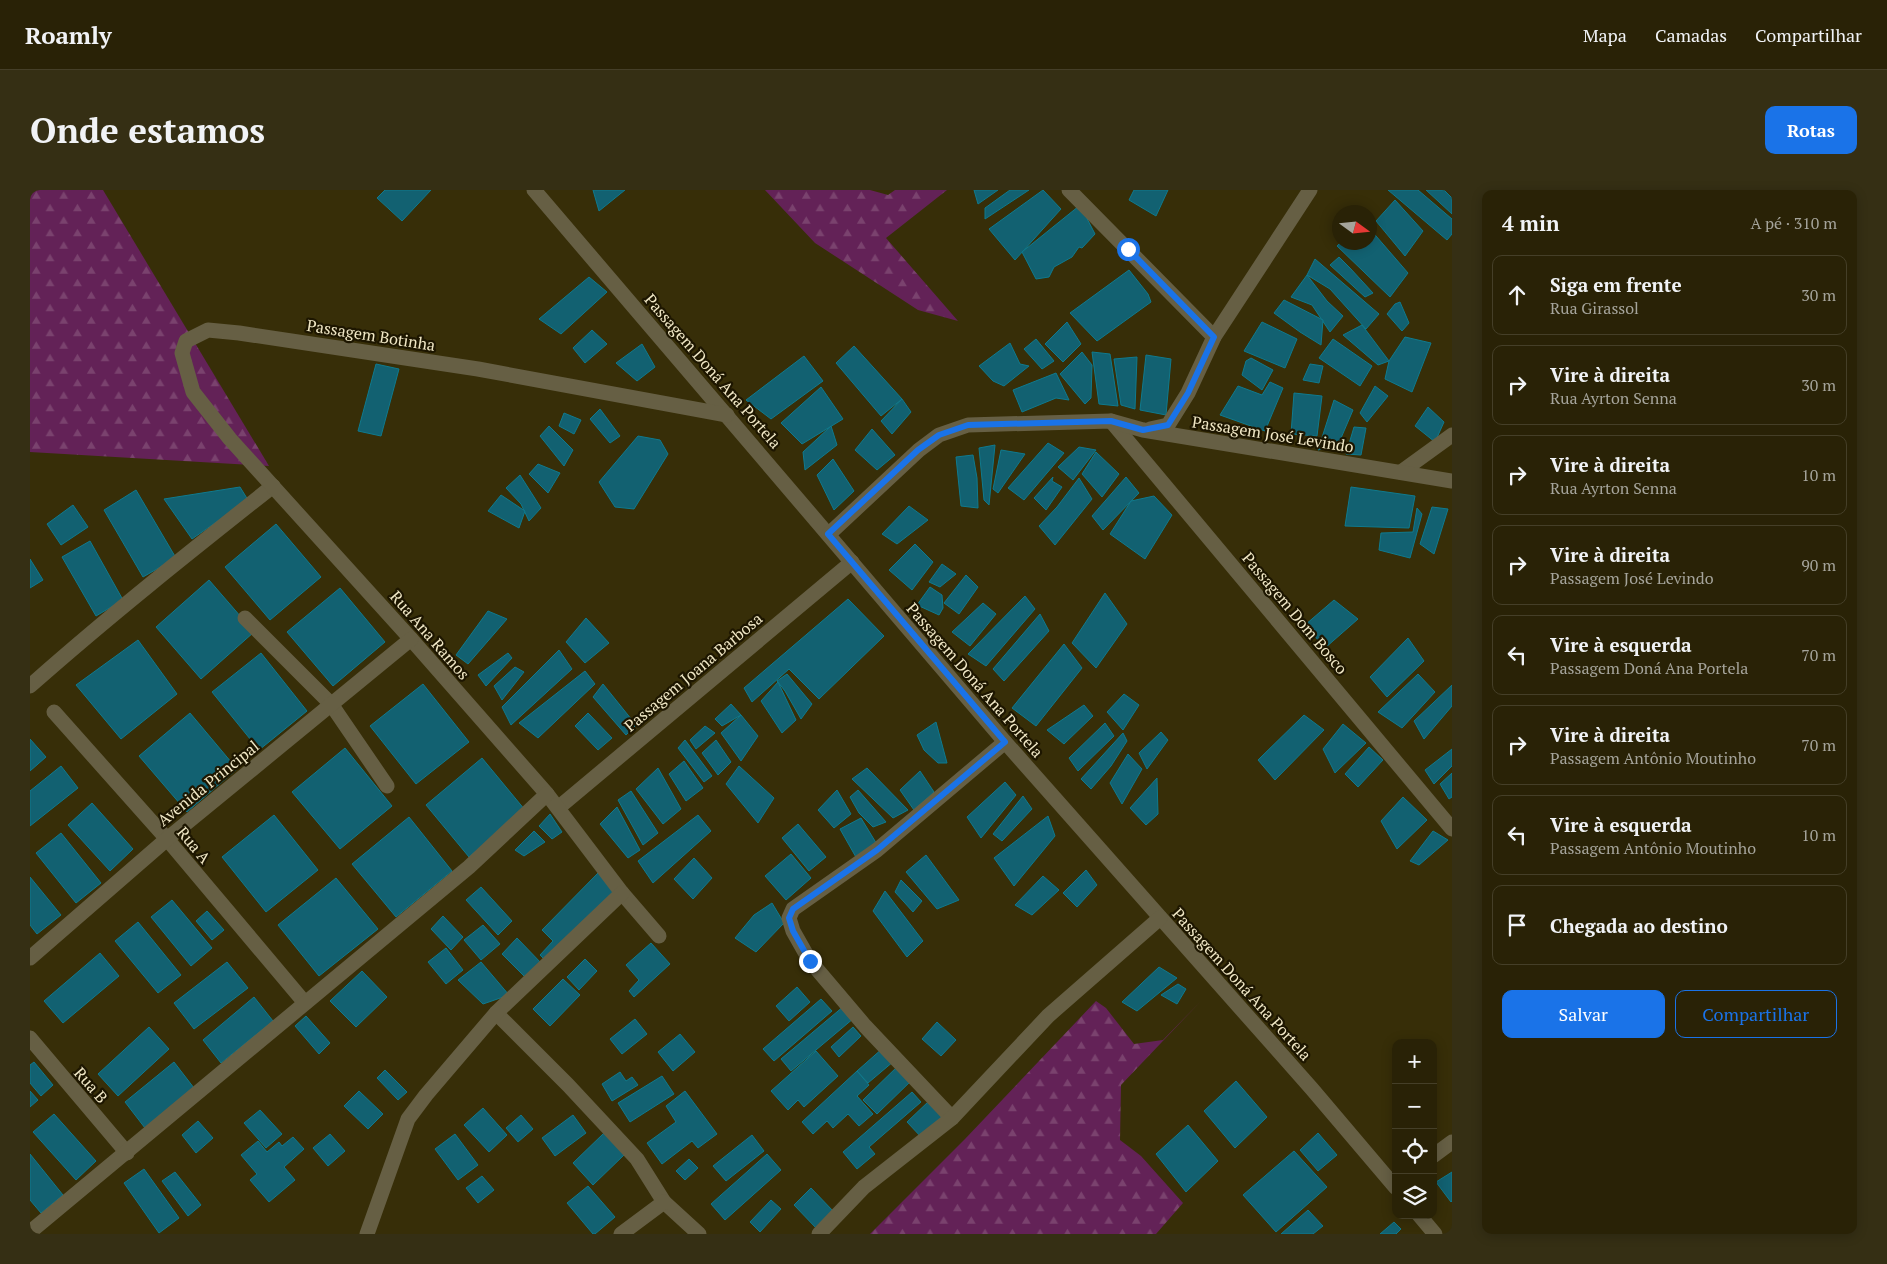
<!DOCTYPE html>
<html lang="pt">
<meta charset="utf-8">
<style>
body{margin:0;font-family:"PT Serif",serif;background:#352f14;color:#f1f3f6}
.controls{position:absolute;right:15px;bottom:15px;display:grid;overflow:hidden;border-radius:10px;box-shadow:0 2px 12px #0003}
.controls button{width:45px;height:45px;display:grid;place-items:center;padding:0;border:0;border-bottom:1px solid #453f28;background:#292206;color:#f1f3f6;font:25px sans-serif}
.compass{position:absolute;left:1302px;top:15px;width:45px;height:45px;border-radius:50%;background:#292206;box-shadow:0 2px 12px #0003;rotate:105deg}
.stop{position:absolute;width:15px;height:15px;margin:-11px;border:4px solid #1a73e8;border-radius:50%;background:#fff}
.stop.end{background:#1a73e8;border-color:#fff;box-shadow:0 1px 5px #0008}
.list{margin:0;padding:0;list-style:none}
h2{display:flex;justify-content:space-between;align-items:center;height:65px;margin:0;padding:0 20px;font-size:21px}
h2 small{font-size:16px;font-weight:400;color:#a5a49b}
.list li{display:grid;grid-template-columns:32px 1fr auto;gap:15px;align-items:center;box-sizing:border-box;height:80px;margin:0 10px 10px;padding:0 10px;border:1px solid #453f28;border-radius:10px}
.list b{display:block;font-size:19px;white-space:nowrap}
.list p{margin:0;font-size:16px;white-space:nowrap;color:#a5a49b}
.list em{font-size:16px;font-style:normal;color:#a5a49b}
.actions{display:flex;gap:10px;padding:15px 20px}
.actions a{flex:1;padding:11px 0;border:1px solid #1a73e8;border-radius:10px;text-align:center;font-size:18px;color:#1a73e8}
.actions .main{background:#1a73e8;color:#fff}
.icon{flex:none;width:28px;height:28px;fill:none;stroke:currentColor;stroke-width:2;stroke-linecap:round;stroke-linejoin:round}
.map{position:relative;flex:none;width:1422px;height:1044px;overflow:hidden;border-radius:10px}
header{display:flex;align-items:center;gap:30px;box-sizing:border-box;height:70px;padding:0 25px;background:#292206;border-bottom:1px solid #453f28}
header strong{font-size:24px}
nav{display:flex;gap:28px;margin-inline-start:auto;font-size:18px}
.intro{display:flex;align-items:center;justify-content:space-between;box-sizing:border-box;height:120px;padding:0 30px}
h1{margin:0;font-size:35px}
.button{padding:12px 22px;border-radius:10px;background:#1a73e8;color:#fff;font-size:18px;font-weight:700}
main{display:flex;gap:30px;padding:0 30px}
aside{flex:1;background:#292206;border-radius:10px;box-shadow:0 2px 12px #0003}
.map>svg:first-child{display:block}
.forest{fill:url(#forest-firs)}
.building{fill:#126171;stroke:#0f7a8e}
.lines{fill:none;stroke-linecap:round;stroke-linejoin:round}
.minor{stroke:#665f44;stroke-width:15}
.route{stroke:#1a73e8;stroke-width:6}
.labels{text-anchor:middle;stroke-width:4.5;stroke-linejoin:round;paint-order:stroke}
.street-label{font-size:16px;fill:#f0e7c5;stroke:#1d1600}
</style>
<header>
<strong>Roamly</strong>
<nav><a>Mapa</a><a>Camadas</a><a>Compartilhar</a></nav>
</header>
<div class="intro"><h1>Onde estamos</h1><a class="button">Rotas</a></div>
<main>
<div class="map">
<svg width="1422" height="1044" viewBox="0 0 1422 1044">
<defs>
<pattern id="forest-firs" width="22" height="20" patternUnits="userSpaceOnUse" patternTransform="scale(1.25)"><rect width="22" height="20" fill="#632257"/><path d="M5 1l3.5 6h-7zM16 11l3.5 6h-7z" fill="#7a426e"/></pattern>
</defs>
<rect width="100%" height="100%" fill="#372e08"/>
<g class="forest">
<polygon points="0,0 73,0 239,276 0,262"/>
<polygon points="735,0 840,0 858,5 865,0 917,0 856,48 928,131 888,120 785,53"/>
<polygon points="1066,811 1076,818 1104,854 1133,850 1171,811 1091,895 1090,950 1111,966 1153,1013 1126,1044 840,1044 935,949"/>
</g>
<g class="building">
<polygon points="355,0 401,0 372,31 347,8"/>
<polygon points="563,0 595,0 569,21"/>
<polygon points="944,0 968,0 948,14"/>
<polygon points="980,0 999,0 955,29 955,18"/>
<polygon points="1013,0 1031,19 985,70 959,39"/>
<polygon points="1104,0 1138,0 1126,26 1099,10"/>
<polygon points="1358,0 1388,0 1422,29 1422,44 1417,50"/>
<polygon points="1396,0 1414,0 1422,8 1422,24"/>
<polygon points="1365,10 1393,41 1375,66 1346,31"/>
<polygon points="1049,13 1065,44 1052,58 1049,57 1042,67 1024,77 1019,87 1006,89 992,62 1049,16"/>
<polygon points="1340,39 1378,83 1360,107 1307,56 1311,52 1340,52"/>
<polygon points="1309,67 1320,78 1343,103 1335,107 1300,75"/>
<polygon points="1285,69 1349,124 1336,139 1300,99 1277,85"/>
<polygon points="1099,80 1118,104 1121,112 1067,151 1040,123"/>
<polygon points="1277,85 1297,111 1313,126 1300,142 1282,115 1261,107"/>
<polygon points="559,87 577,102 531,144 509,129"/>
<polygon points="1254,110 1293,130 1291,155 1270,142 1244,123"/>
<polygon points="1370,112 1379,133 1372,141 1357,124 1365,114"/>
<polygon points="1037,132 1051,154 1033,172 1015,154"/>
<polygon points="1232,132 1267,149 1255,178 1214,161"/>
<polygon points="1332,135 1359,171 1348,175 1313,145"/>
<polygon points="562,140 577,154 555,173 543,158"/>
<polygon points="1375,147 1401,153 1382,202 1355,189 1359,171"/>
<polygon points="1006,149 1024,171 1012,179 994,159"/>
<polygon points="1303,149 1342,176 1330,196 1289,168"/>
<polygon points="980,153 990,174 999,176 974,196 963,191 949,176"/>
<polygon points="612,154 625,177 607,191 586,173"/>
<polygon points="824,156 872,209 851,226 806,173"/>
<polygon points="1052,162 1062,175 1061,208 1055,214 1030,184"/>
<polygon points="1062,162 1080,164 1088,216 1069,214"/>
<polygon points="1116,165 1141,169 1136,225 1110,220"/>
<polygon points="774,166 793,191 741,229 716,210"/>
<polygon points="1107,167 1105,219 1091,215 1084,169"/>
<polygon points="1221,168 1243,180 1232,200 1212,185 1216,171"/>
<polygon points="346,174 369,179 351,246 328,241"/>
<polygon points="1280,174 1293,176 1289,193 1273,190"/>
<polygon points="1026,183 1039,210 1026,208 992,222 983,200"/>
<polygon points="1240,192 1253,198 1235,241 1190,225 1208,196 1232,205"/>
<polygon points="1345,196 1358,206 1337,232 1330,223"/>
<polygon points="791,197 813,229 772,254 751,233"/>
<polygon points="1264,203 1292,206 1287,246 1261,244"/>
<polygon points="872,209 881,222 862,244 851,231"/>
<polygon points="1304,210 1323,220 1308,255 1288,260"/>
<polygon points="1398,217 1414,232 1405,252 1385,236"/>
<polygon points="570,219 590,246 580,253 560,229"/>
<polygon points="534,223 551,230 544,244 529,236"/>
<polygon points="519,236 543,260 534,276 510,246"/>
<polygon points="801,236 807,255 775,280 773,262"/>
<polygon points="1324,237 1336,238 1331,265 1316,264"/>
<polygon points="842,239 865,265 847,280 825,260"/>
<polygon points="608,246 630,250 638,264 604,319 585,317 569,292"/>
<polygon points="1018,253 1034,263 994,310 978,298"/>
<polygon points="965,255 959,315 954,310 949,258"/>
<polygon points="1049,257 1066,260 1043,290 1028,277"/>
<polygon points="971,260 995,264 968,303 963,299"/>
<polygon points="1066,262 1089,284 1072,307 1052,284"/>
<polygon points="943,265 947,288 948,318 931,316 926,267"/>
<polygon points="803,269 824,301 804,320 787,285"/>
<polygon points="508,274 530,283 518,303 499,284"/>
<polygon points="490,285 511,318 499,331 491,314 476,298"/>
<polygon points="1023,287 1022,291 1032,297 1016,320 1004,308"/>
<polygon points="1096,287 1109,303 1073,340 1062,326"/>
<polygon points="1049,288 1062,309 1025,355 1009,336 1027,317"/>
<polygon points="210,297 218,310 162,349 134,309"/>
<polygon points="1321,297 1385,306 1379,338 1315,336"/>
<polygon points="106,300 146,368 113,387 74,320"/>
<polygon points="471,305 495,321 489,338 458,321"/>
<polygon points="1124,306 1142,325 1115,369 1080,344 1101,311"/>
<polygon points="43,315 58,337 31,355 17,334"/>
<polygon points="879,316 898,330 867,354 852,344"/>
<polygon points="1402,317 1418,319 1404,364 1390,354"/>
<polygon points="1387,318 1392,324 1380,368 1349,360 1351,343 1383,342"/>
<polygon points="246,334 291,387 240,430 195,377"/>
<polygon points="60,351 93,410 66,426 32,367"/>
<polygon points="885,354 903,372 882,400 859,380"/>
<polygon points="0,369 13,390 0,398"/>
<polygon points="912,374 926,384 910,397 899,392"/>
<polygon points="936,385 948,397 929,424 914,413"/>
<polygon points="179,390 224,442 171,489 126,437"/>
<polygon points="900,397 912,405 913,418 909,425 887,415"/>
<polygon points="310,398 355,452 303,496 257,442"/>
<polygon points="1075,403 1097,434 1066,478 1042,453"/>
<polygon points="995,406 1005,419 956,476 938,464"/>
<polygon points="818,409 854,446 789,509 759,479 722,512 714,498"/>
<polygon points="1304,410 1328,429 1295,458 1275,435"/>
<polygon points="953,413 966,424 940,456 922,442"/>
<polygon points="458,421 477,429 438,474 426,465"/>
<polygon points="1010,424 1019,441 974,491 963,479"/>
<polygon points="556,428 579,453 555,473 536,452"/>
<polygon points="1378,448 1394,471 1357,507 1340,487"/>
<polygon points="108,450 147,504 91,549 46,495"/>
<polygon points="1034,454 1052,478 1006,536 982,518"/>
<polygon points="529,460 542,479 481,535 472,517"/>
<polygon points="231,463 277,521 229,560 182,502"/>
<polygon points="478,463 482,468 456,496 448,485"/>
<polygon points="485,477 494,482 472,510 464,496"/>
<polygon points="555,481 565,494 508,548 489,533"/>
<polygon points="757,484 782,514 771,529 755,501 747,491"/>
<polygon points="1388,484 1405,502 1372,538 1348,522"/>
<polygon points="748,492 766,530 752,543 731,511"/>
<polygon points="393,494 439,552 386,594 340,536"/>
<polygon points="573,494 606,535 596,545 563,507"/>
<polygon points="1422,495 1422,516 1394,549 1384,531"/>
<polygon points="1094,504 1109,515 1093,540 1077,522"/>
<polygon points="701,514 711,525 692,536 685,529"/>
<polygon points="1054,515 1063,526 1034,554 1017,540"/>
<polygon points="160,523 207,579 157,622 109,566"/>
<polygon points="558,523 582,548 568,560 545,536"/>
<polygon points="711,525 728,546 711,571 691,543"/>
<polygon points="1274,525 1294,540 1245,590 1228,570"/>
<polygon points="906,532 917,573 908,573 894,560 887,545"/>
<polygon points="1075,533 1084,546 1048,581 1039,568"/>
<polygon points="1313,534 1336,553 1305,583 1293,559"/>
<polygon points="675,536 685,543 666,559 660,550"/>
<polygon points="1131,542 1138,550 1117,579 1109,563"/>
<polygon points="1093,543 1097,551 1081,576 1061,599 1051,589"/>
<polygon points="0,549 16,567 0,581"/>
<polygon points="655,550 682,586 674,592 648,558"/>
<polygon points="686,550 701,572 688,585 672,563"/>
<polygon points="1339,557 1353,570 1328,597 1315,584"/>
<polygon points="315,558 362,616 310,659 262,602"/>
<polygon points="1422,559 1422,576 1404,594 1395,580"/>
<polygon points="1098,564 1112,579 1092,614 1080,593"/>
<polygon points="452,568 495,620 439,667 396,615"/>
<polygon points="654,571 673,598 656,611 639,584"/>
<polygon points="31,576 48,598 0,636 0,601"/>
<polygon points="709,576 744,608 728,633 696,594"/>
<polygon points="628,578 651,619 633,634 606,599"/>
<polygon points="837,578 878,620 863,628 822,589"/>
<polygon points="890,581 904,602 884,620 870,600"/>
<polygon points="1422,583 1422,607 1419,609 1410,594"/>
<polygon points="1127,588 1128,624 1116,635 1100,618"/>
<polygon points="975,592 986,605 951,648 937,627"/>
<polygon points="807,600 821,624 804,638 788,620"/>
<polygon points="828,600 856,632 843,637 829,623 820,607"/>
<polygon points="601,601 628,643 613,655 588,610"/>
<polygon points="993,606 1002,619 972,651 963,644"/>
<polygon points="1373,607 1397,630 1367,659 1351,631"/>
<polygon points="62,613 103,659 80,681 38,635"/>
<polygon points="587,617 610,660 598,668 570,634"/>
<polygon points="520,624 532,642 522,649 509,636"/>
<polygon points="244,625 288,680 236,722 192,667"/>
<polygon points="668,625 681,641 623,693 608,671"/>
<polygon points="1018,626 1025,646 984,696 964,668"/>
<polygon points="379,627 422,681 366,727 322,674"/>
<polygon points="831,628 848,656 827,669 810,639"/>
<polygon points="768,634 796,667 779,681 752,648"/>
<polygon points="504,641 515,652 494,666 485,660"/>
<polygon points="1403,641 1418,650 1389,675 1380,671"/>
<polygon points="31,643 71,693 46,713 6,663"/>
<polygon points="761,664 781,688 756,710 735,686"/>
<polygon points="896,665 929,710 907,719 876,682"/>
<polygon points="664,668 682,688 663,709 644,689"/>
<polygon points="1056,680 1067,695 1047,717 1033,703"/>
<polygon points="570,681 589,699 517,772 510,765 523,751 512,740"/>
<polygon points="1013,686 1029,700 1002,725 985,715"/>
<polygon points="0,687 31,725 7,744 0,735"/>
<polygon points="306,688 348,739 289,786 248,735"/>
<polygon points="871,690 892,711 883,722 865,702"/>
<polygon points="451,697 482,731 468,745 436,710"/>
<polygon points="855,701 893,751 877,767 843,721"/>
<polygon points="142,710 182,758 161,776 121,727"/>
<polygon points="742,713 754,733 726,762 705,748 724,725"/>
<polygon points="177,721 194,740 182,750 166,731"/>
<polygon points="413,726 433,747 421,760 401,739"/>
<polygon points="108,732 151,785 128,803 85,751"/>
<polygon points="453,735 470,754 451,770 434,750"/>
<polygon points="487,748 513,775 498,790 472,764"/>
<polygon points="621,753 640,774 604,807 599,801 609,790 596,775"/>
<polygon points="416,758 433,780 416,794 398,772"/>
<polygon points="70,763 89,786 33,833 14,811"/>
<polygon points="555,769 567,781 549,800 537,787"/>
<polygon points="197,772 218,798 164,839 144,813"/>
<polygon points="451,772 479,805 453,814 428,790"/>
<polygon points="1129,777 1147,788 1107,821 1092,812"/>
<polygon points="332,781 357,807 326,837 300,811"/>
<polygon points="533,789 550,805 520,836 503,819"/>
<polygon points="1148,794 1156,799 1147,814 1131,805"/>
<polygon points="767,797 780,812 759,831 746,816"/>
<polygon points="224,807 243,831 191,873 173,850"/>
<polygon points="791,809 802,821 744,871 733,859"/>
<polygon points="814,816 824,828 761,881 751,869"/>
<polygon points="276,826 300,853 289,864 265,836"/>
<polygon points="605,829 617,844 592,864 580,849"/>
<polygon points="907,832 926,850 911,866 892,849"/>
<polygon points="119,837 139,859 88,906 68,884"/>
<polygon points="823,837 831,846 809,867 801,857"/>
<polygon points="650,844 665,862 643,881 628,862"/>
<polygon points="853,858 864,871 838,893 827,881"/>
<polygon points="786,861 808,886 774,917 768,910 758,920 741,901"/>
<polygon points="4,872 23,895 11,906 0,893 0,875"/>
<polygon points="144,872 164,898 115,938 95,912"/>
<polygon points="870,874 883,889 847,924 833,910"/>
<polygon points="355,880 377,902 368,910 347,888"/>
<polygon points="827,881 839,895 827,906 843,924 829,936 818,924 803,938 797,931 783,944 772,932"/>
<polygon points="590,882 596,891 602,887 608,895 582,911 572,894"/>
<polygon points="632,886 644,904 600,932 588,913"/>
<polygon points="1206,891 1237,927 1205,958 1174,921"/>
<polygon points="0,901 8,910 0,917"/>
<polygon points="329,901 353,924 338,939 314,916"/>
<polygon points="655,901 687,944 668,958 662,951 632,974 617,953 646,932 636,916"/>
<polygon points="882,902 891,912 839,957 845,964 827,979 813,962"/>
<polygon points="900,910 916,927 893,949 877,932"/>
<polygon points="453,918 477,945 459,962 434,935"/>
<polygon points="230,920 252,944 236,958 214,933"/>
<polygon points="24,924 66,971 46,990 3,942"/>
<polygon points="491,925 503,939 488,952 476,938"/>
<polygon points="543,925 556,943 525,966 512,948"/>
<polygon points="168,931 183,948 166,963 152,945"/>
<polygon points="1158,935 1188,971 1156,1002 1126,964"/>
<polygon points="574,943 595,964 563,995 543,973"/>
<polygon points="1288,943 1307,965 1288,981 1270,960"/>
<polygon points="300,944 315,961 298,976 283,958"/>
<polygon points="425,944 448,975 428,990 405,959"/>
<polygon points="722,945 734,961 696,991 683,976"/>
<polygon points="263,947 274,959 254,977 265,990 239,1012 220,990 227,984 211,965 228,951 237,962 249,952 252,956"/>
<polygon points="1264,961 1297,997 1246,1042 1213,1005"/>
<polygon points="0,964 33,1005 11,1023 0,1010"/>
<polygon points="737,964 751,980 695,1030 681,1014"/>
<polygon points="659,969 668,978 655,990 646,981"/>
<polygon points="114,979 149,1028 129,1043 94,993"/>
<polygon points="145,982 171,1015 158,1026 132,991"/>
<polygon points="1422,982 1422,1011 1421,1012 1406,992"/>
<polygon points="452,986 464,1000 448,1013 436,998"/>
<polygon points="558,996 585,1027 565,1044 563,1044 537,1013"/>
<polygon points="781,998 804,1022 787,1039 764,1015"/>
<polygon points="741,1010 751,1019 730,1042 720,1032"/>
<polygon points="1278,1020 1293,1036 1283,1044 1251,1044"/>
<polygon points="1364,1032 1371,1039 1366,1044 1350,1044"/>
</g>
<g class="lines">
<g class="minor">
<polyline points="504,0 975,552 1282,899 1366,998"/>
<polyline points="1039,0 1184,147"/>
<polyline points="1081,231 1422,639"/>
<polyline points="1120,239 1138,235 1158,203 1184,147 1280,0"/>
<polyline points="1371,282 1422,245"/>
<polyline points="799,344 889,260 909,245 938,235 1081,231 1113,240 1422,291"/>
<polyline points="215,428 301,514 357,596"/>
<path d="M0,496C79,426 161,361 243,296"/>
<polyline points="24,522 137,649 275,813"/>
<polyline points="528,618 822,372"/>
<polyline points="629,746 592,703 517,604 381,449 200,249 163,202 152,163 156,151 178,140 209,143 448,179 697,225"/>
<polyline points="0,768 137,649 381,449"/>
<polyline points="466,823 538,895 607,969 634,1012 669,1044"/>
<polyline points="0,848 97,963"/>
<polyline points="922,928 835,836 780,771 763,741 759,728 763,719 847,660 975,552"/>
<polyline points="1403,966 1422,952"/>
<polyline points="1389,1025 1405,1044"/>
<polyline points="0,1042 439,677 517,604"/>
<polyline points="337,1044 378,929 396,905 466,823 592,703"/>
<polyline points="591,1044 634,1012"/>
<polyline points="789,1044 834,997 922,928 1018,826 1130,728"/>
</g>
</g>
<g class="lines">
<polyline class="route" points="780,771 763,741 759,728 763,719 847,660 975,552 798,344 888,260 909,245 938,235 1081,231 1113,240 1138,235 1158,203 1184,147 1098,59"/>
</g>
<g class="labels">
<g class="street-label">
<text transform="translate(341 145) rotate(9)" y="6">Passagem Botinha</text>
<text transform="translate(683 181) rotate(49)" y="6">Passagem Doná Ana Portela</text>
<text transform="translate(1243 244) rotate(9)" y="6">Passagem José Levindo</text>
<text transform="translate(1265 423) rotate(50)" y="6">Passagem Dom Bosco</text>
<text transform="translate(400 445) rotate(49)" y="6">Rua Ana Ramos</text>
<text transform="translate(663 482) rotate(-40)" y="6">Passagem Joana Barbosa</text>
<text transform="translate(945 490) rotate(49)" y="6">Passagem Doná Ana Portela</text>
<text transform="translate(178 593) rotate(-39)" y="6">Avenida Principal</text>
<text transform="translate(164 655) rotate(50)" y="6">Rua A</text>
<text transform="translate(1212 794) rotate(48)" y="6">Passagem Doná Ana Portela</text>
<text transform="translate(61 895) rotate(49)" y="6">Rua B</text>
</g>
</g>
</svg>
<div class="controls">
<button>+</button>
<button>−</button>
<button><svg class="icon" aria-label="locate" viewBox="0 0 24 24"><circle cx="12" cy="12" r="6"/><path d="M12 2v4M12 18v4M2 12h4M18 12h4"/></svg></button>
<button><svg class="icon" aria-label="layers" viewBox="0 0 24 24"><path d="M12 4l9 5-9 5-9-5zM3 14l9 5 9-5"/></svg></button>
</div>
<svg class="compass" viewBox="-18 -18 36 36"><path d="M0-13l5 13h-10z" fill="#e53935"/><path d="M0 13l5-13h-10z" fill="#a5a49b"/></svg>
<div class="stop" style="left:1098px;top:59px"></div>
<div class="stop end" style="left:780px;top:771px"></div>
</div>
<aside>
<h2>4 min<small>A pé · 310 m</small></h2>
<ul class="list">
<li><svg class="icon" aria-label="ahead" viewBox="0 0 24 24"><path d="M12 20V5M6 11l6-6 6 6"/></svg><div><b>Siga em frente</b><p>Rua Girassol</p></div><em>30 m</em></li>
<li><svg class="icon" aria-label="right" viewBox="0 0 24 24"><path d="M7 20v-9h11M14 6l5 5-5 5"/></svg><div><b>Vire à direita</b><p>Rua Ayrton Senna</p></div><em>30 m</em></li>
<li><svg class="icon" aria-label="right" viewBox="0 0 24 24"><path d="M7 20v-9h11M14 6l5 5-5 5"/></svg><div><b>Vire à direita</b><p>Rua Ayrton Senna</p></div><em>10 m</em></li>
<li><svg class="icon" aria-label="right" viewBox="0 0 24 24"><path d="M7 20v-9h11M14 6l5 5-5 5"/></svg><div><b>Vire à direita</b><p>Passagem José Levindo</p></div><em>90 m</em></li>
<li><svg class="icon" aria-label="left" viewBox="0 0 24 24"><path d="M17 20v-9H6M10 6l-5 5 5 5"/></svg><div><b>Vire à esquerda</b><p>Passagem Doná Ana Portela</p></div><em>70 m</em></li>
<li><svg class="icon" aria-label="right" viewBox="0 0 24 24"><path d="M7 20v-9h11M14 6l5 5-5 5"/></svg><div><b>Vire à direita</b><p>Passagem Antônio Moutinho</p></div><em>70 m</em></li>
<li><svg class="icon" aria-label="left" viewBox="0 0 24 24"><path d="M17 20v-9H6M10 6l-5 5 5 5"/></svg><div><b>Vire à esquerda</b><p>Passagem Antônio Moutinho</p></div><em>10 m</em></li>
<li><svg class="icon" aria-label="arrive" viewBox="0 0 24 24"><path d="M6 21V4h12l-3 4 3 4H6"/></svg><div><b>Chegada ao destino</b></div></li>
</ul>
<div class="actions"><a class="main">Salvar</a><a>Compartilhar</a></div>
</aside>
</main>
